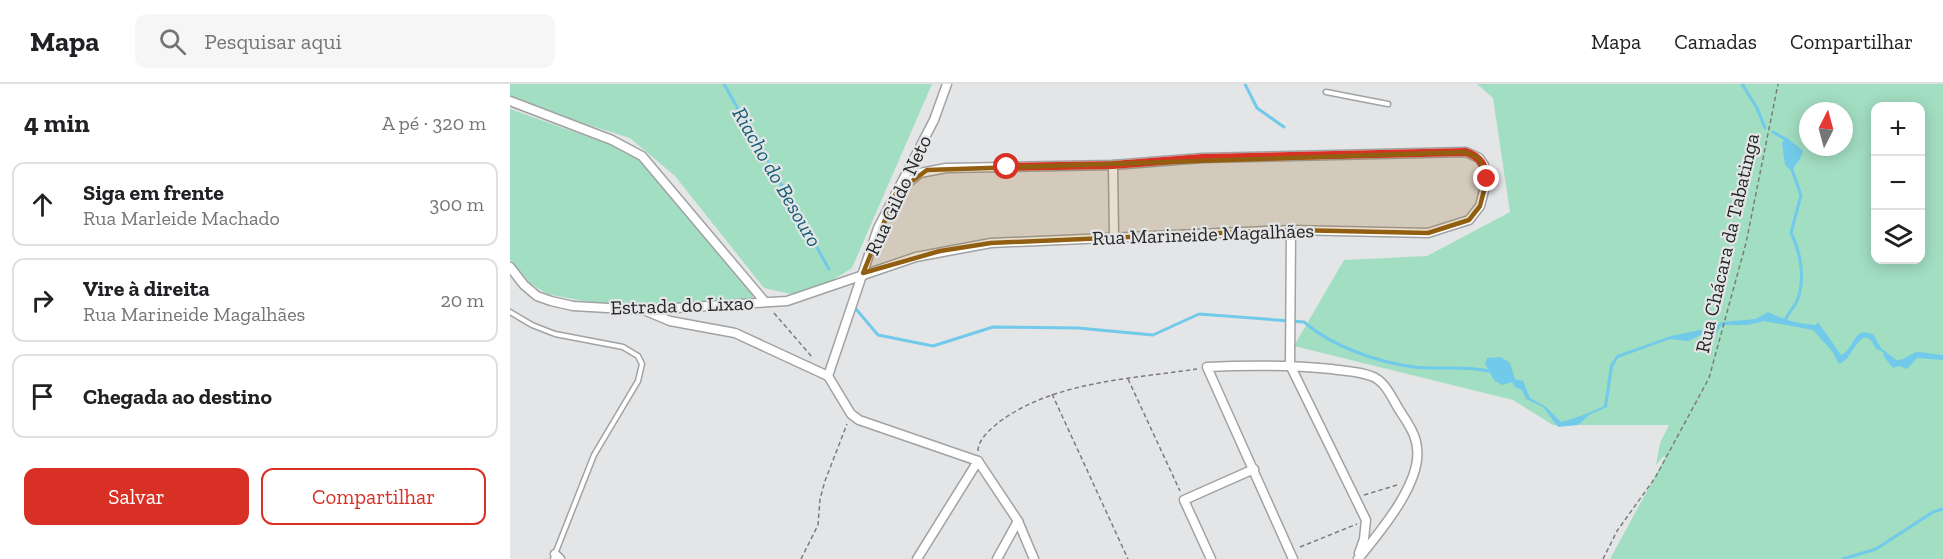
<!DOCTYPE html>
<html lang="pt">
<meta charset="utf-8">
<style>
body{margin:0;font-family:"Zilla Slab",serif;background:#f6f6f6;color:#202124}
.controls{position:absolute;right:18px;top:18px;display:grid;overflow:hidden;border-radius:12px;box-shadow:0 3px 15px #0003}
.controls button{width:54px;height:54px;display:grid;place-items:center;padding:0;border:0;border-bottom:2px solid #e0e0e0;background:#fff;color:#202124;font:30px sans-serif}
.compass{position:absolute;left:1289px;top:18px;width:54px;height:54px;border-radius:50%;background:#fff;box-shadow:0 3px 15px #0003;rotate:6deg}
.stop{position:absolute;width:18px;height:18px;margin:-14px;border:4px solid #d93025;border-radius:50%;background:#fff}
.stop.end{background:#d93025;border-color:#fff;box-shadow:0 2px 6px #0008}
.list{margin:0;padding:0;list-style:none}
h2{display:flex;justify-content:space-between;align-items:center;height:78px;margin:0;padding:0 24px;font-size:26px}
h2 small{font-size:20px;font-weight:400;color:#757577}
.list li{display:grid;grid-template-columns:39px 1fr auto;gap:18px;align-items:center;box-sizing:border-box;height:84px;margin:0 12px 12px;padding:0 12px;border:2px solid #e0e0e0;border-radius:12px}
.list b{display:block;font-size:22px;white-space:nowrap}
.list p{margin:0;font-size:20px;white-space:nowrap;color:#757577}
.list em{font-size:20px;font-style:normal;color:#757577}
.actions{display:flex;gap:12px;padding:18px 24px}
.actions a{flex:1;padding:14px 0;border:2px solid #d93025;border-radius:12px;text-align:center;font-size:21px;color:#d93025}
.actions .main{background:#d93025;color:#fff}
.icon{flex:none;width:33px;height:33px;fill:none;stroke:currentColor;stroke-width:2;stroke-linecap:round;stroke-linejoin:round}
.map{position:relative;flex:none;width:1433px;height:475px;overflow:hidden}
header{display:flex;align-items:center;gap:36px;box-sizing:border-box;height:84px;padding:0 30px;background:#fff;border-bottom:2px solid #e0e0e0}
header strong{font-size:28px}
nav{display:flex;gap:33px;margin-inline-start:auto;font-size:21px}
.search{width:420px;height:54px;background:#f6f6f6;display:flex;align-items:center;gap:15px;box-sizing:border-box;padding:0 21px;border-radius:12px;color:#757577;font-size:22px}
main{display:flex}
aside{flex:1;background:#fff}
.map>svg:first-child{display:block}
.green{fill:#a2dec2;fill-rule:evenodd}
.water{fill:#71cae9}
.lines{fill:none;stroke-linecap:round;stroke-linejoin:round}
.stream{stroke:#71cae9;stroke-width:3}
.lane-casing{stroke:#a0a2a3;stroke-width:7}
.street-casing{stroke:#a0a2a3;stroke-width:11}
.path{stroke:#7c7c7e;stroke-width:1.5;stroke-dasharray:4.5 3;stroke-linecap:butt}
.lane{stroke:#fff;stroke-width:4}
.street{stroke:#fff;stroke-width:8}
.route{stroke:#d93025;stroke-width:8}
.marked{fill:#925e10;fill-opacity:0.2;stroke:#925e10;stroke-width:4.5;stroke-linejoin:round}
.labels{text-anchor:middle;stroke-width:4.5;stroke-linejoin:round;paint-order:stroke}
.street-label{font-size:20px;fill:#252526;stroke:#e4e5e7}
.water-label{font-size:21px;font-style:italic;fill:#165e74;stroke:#e4e5e7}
</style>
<header>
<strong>Mapa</strong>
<div class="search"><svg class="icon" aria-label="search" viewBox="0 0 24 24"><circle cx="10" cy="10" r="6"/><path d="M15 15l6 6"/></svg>Pesquisar aqui</div>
<nav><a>Mapa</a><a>Camadas</a><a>Compartilhar</a></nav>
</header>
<main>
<aside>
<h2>4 min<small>A pé · 320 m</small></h2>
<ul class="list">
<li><svg class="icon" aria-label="ahead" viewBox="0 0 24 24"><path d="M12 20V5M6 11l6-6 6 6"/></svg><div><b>Siga em frente</b><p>Rua Marleide Machado</p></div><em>300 m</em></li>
<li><svg class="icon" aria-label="right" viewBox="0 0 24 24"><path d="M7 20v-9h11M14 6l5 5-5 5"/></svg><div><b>Vire à direita</b><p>Rua Marineide Magalhães</p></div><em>20 m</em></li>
<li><svg class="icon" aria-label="arrive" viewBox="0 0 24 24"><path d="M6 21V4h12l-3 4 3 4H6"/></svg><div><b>Chegada ao destino</b></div></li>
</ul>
<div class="actions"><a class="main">Salvar</a><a>Compartilhar</a></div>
</aside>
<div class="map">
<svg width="1433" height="475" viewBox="0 0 1433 475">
<rect width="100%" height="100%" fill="#e4e5e7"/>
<g class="green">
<polygon points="0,0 422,0 342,184 295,213 254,204 165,92 120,54 0,16"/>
<path d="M967,0H1433V475H1100L1155,374L1154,372L1146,381L1150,359L1159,341H1043L1003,316L784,262L834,176L917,172L1000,128L983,14ZM1366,22H1410V176H1366ZM1298,27H1334V63H1298Z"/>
<polygon points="0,25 121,68 142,87 243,210 242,215 166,221 89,220 37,210 20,199 0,176"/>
</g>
<g class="water">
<polygon points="1276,53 1293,67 1290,75 1281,87 1275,81 1272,59"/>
<path d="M1258,228C1274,236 1289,240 1306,241L1308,238L1331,271C1342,266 1342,253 1352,248L1363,250L1371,264L1386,276C1396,277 1399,269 1408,268C1416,268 1425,271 1433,271V276L1407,274L1397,285L1389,282L1383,284L1374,273L1373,268L1366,265L1361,256L1355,253C1343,259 1341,276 1329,280L1322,267L1303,246L1254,237L1238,241H1212L1206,249L1202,246L1178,257L1160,255L1108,274L1103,283L1097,323L1079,331L1068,341L1048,343L1033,323L1016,315L1012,306L1005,303L1002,298L992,301L984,296L975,280L977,274L991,273L1000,279L1005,295L1013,297L1020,314L1036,323L1051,338C1067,334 1079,329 1094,322L1100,281L1107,271L1161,252L1199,244L1212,238L1246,235Z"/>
</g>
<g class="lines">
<g class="stream">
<polyline points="214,0 319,185"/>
<polyline points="735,0 747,24 774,43"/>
<polyline points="1232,0 1247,24 1255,44"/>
<polyline points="1263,48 1277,56"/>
<path d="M346,225L368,251L423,262L483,243L568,244L643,251L689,230L794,238C823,263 867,278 904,283C929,286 954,281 978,287"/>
<path d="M1274,239C1277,230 1282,226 1286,219C1296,199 1291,168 1281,149L1291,111L1281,83"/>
<polyline points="1333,475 1366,465 1423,428 1433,425"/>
</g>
<defs>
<g id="lane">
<polyline points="816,8 878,20"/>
<polyline points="0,228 22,241 45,250 113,263 128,272 132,280 128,297 84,371 43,475"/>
</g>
<g id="street">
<polyline points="0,17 102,56 132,72 255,218"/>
<polyline points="603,81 604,153"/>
<polyline points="781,146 780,281 856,436 854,455 849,469"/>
<polyline points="0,183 14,201 27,212 41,217 63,222 133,226 277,217 406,173 481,159 781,146 918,149 959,136 970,122 977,95 974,81 969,74 956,68 692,74 603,81 436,84 410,89 386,109"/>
<polyline points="136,227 160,237 225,249 318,292 341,330 349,336 468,377 508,437 524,475"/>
<polyline points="318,292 368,144 424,36 437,0"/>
<polyline points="45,470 50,475"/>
<polyline points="407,475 468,377"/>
<polyline points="487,475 508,437"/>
<polyline points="701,475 674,416 744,385"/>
<path d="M783,475L697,283C738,281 779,281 821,285C834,287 849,287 861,292C876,297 882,315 890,327C897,338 906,350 907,364C912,399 869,449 848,475"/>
</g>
</defs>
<use href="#lane" class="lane-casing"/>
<use href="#street" class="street-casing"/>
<g class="path">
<polyline points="264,229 302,273"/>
<polyline points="618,295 670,407"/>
<polyline points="542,310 618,475"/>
<path d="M468,367C468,355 481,345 489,338C545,297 621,295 687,285"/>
<polyline points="854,411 887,401"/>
<polyline points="790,463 847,440"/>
<polyline points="291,475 308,441 310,415 315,397 337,340"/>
<polyline points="1093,475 1107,447 1145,394 1199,294 1236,159 1268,0"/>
</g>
<use href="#lane" class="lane"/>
<use href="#street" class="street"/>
</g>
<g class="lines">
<path class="route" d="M497,83L603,81L692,74L956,68C971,73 974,81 977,95"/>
</g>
<path class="marked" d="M956,68L969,74L977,95L970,122L959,136L918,149L781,146L481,159L430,167L353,189L386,109L417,86Z"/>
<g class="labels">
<g class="street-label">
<text transform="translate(388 111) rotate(-65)" y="7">Rua Gildo Neto</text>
<text transform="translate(693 150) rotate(-2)" y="7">Rua Marineide Magalhães</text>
<text transform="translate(1217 159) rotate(-77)" y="7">Rua Chácara da Tabatinga</text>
<text transform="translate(172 221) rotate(-2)" y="7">Estrada do Lixao</text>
</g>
<g class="water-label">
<text transform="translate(267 93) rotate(60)" y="7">Riacho do Besouro</text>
</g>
</g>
</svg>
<div class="controls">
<button>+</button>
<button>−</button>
<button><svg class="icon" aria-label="layers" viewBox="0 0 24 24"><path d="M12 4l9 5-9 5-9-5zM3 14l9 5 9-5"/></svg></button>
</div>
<svg class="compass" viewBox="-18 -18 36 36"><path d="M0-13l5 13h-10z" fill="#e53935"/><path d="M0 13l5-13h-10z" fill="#757577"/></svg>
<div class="stop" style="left:497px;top:83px"></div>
<div class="stop end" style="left:977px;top:95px"></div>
</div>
</main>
